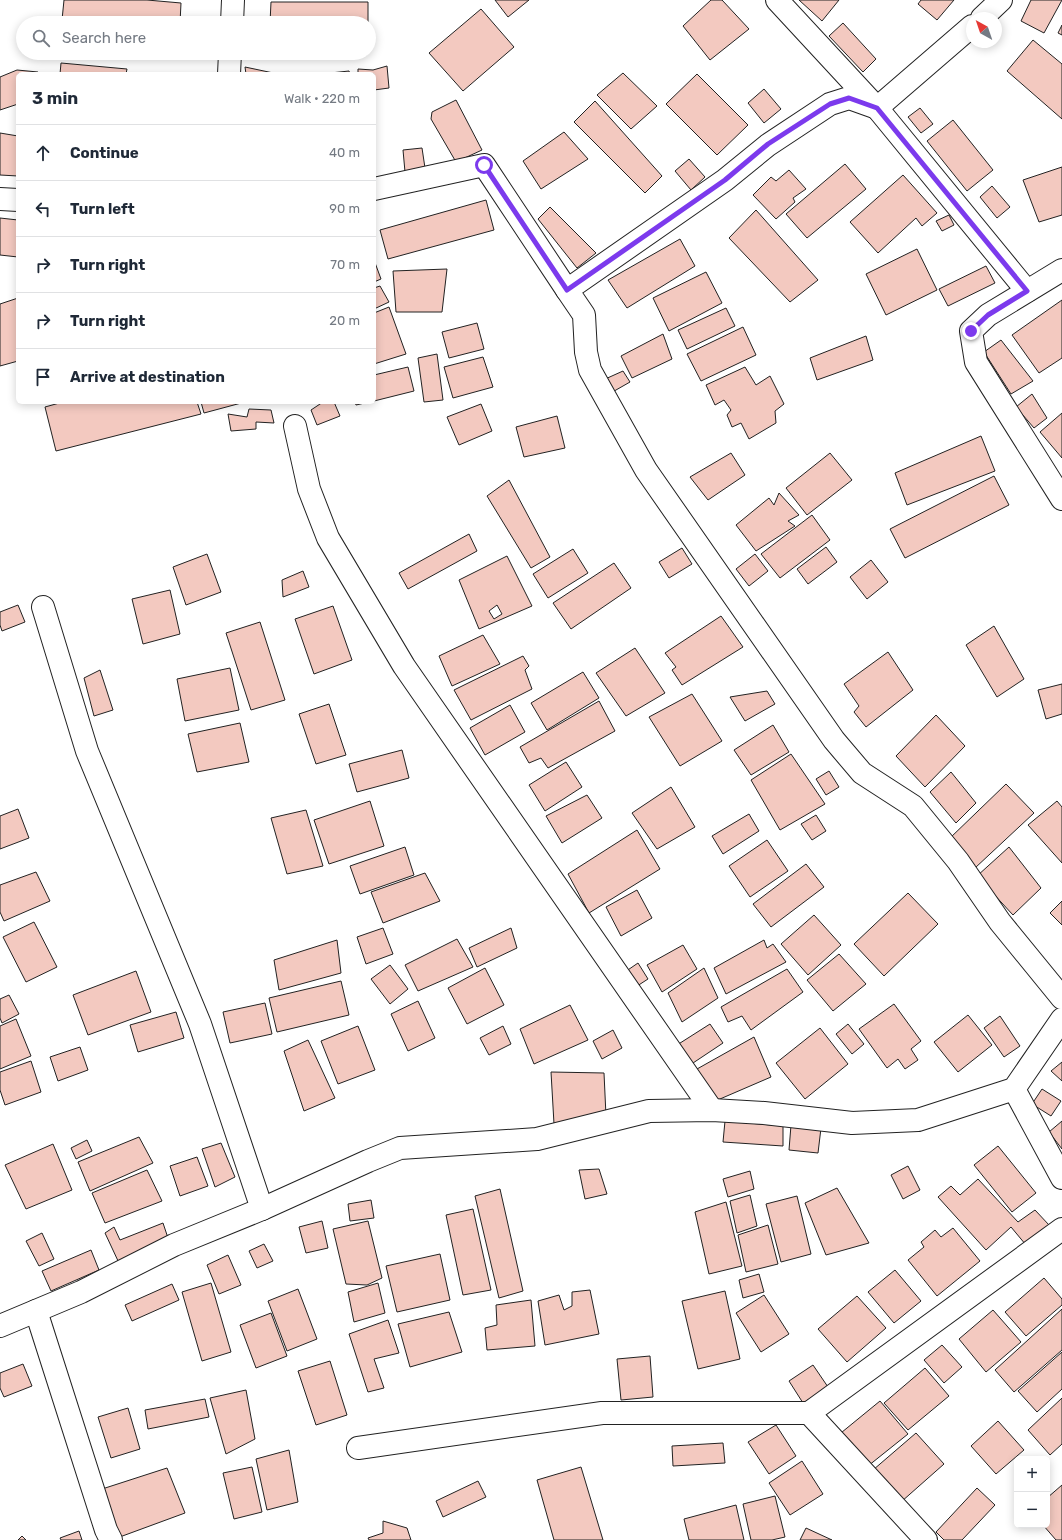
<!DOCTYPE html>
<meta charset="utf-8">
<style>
body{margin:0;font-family:Rubik,sans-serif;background:#f2f2f3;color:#1f2937}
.controls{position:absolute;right:12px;bottom:12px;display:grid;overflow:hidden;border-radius:6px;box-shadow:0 2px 10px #0003}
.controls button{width:36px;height:36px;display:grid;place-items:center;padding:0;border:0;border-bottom:1px solid #e0e1e3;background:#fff;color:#1f2937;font:20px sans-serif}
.compass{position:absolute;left:966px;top:12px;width:36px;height:36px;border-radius:50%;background:#fff;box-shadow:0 2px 10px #0003;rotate:320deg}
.stop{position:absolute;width:12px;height:12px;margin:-9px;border:3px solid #7c3aed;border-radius:50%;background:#fff}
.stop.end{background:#7c3aed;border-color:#fff;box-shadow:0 1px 4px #0008}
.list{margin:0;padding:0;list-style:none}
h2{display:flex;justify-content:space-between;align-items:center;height:52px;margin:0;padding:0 16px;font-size:17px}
h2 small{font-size:13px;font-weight:400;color:#747a83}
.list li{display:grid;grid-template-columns:26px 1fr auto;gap:12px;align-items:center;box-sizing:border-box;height:56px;padding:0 16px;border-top:1px solid #e0e1e3}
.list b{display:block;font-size:15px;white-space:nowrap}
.list em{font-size:13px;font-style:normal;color:#747a83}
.icon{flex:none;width:22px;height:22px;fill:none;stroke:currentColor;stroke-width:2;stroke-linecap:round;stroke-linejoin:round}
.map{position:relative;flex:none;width:1062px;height:1540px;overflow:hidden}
.search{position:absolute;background:#fff;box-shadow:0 2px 10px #0003;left:16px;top:16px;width:360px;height:44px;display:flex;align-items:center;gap:10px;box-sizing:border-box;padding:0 14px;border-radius:22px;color:#747a83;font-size:15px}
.panel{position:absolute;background:#fff;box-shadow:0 2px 10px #0003;left:16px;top:72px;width:360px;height:332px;border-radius:6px}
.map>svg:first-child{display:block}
.building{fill:#f3c9c0;stroke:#222;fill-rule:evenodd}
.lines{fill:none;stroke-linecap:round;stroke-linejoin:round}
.minor-casing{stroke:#222;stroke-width:24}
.minor{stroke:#fff;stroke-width:22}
.route{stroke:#7c3aed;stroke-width:5}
</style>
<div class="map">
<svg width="1062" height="1540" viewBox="0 0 1062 1540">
<rect width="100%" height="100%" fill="#fff"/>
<g class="building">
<polygon points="64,0 147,0 181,3 180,23 89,23 62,20"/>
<polygon points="495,0 529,0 508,17"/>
<polygon points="711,0 722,0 749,29 710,60 683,26"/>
<polygon points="799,0 839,0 822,21"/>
<polygon points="921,0 954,0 937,20 918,4"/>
<polygon points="1031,0 1062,0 1044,33 1021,21"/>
<polygon points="271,2 368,2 368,23 270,23"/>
<polygon points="481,9 514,47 463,91 429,53"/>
<polygon points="843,23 876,59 863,72 829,36"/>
<polygon points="1062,25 1062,35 1058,33"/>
<polygon points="1033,40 1062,64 1062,119 1007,71"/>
<polygon points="69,53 115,53 115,58 69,55"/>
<polygon points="339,53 367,53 367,55 339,54"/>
<polygon points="61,63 127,69 126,74 60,74"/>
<polygon points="387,66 389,88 374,90 374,74 358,74 358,69 373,70"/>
<polygon points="245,67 278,74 246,74"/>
<polygon points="17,70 38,72 38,74 18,74 18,104 0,110 0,77"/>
<polygon points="349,71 350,74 321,74"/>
<polygon points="623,73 657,106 631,129 597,95"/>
<polygon points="697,74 748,125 717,155 666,104"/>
<polygon points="764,89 781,109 764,123 748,103"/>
<polygon points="456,100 482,150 456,162 431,119 432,112"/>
<polygon points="595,101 662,176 645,193 574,122"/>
<polygon points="920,108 933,124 921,133 908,117"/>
<polygon points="953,120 993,170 967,191 927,141"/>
<polygon points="564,132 588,159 541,189 523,161"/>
<polygon points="0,133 18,136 18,176 0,175"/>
<polygon points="422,148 425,168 405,172 403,150"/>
<polygon points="689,159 705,177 691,190 675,171"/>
<polygon points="845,164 866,189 807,238 786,214"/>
<polygon points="1062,167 1062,215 1039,222 1023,180"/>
<polygon points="789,170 806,189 793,198 795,202 776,219 753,195 771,177 776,181"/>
<polygon points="903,175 937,213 922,226 916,218 878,253 850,222"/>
<polygon points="992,186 1010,207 997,218 980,197"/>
<polygon points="486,200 494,230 388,259 380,230"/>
<polygon points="550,207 596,253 577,268 538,219"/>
<polygon points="756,210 818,280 790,302 729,238"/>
<polygon points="949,215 954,225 942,231 936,221"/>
<polygon points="0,218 18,220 18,257 0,255"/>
<polygon points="680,239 695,266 627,308 608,280"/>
<polygon points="917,249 937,290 886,315 866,274"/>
<polygon points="374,260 381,279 374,282"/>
<polygon points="986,266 995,283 948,306 939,289"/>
<polygon points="447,269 442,312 396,312 393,271"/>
<polygon points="706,272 722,303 669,331 653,298"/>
<polygon points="380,286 389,302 374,309 374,288"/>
<polygon points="18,298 18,361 0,366 0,304"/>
<polygon points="1062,300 1062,358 1039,373 1012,335"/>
<polygon points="389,307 406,354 374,364 374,313"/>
<polygon points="726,308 735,326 687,349 678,330"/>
<polygon points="477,323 484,349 449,358 442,332"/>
<polygon points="743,327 756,355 701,381 687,354"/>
<polygon points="663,334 672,359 632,378 621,356"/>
<polygon points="866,336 873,360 817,380 810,358"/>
<polygon points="1001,340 1033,381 1011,394 984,352"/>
<polygon points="437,354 443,400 424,402 418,358"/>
<polygon points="483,357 493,387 453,398 444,367"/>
<polygon points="408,367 414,391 374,401 374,375"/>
<polygon points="745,367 756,385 770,376 784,404 775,411 776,423 749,439 741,423 732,427 727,415 731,410 724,400 715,405 706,385"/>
<polygon points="623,371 630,382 609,394 603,380"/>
<polygon points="1032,394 1047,418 1034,428 1016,407"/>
<polygon points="63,402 197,402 201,414 56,451 45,407"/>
<polygon points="201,402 245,402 204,413"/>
<polygon points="323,402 334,402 340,416 317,425 311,410"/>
<polygon points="355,402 369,402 356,405"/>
<polygon points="481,404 492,431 459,445 447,417"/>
<polygon points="249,409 271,410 274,423 256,422 256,429 231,431 228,414 247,417"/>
<polygon points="1062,413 1062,458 1040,432"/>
<polygon points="557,416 565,448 524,457 516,427"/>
<polygon points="981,436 995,471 907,505 895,473"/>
<polygon points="731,453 745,475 708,500 690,477"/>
<polygon points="830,453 852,480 807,515 786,488"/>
<polygon points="994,476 1009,505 905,558 890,529"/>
<polygon points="509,480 550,557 531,568 487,496"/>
<polygon points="779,493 799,515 788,521 795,526 756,551 736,525 769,498 774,505"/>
<polygon points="812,515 830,540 780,578 761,554"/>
<polygon points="469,534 477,551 408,589 399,573"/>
<polygon points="826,547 837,562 808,584 797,569"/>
<polygon points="682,548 692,564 669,578 659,562"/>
<polygon points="573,549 588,573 548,598 533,574"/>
<polygon points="207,554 221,592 186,605 173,567"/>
<polygon points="755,554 768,571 749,586 736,569"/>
<path d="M507,556L532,606L479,629L459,580ZM497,605L502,614L494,619L489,611Z"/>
<polygon points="871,560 888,582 867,599 850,577"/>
<polygon points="614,563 631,588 571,629 553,603"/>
<polygon points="303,571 309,587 283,597 282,580"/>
<polygon points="170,590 180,634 143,644 132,599"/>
<polygon points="18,605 25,622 2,631 0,625 0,612"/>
<polygon points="333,606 352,660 314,674 295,619"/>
<polygon points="721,616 743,647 682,685 672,670 676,667 665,653"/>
<polygon points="260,622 285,700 251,710 226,633"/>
<polygon points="994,626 1024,679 997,697 966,645"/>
<polygon points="483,635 500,664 452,686 439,656"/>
<polygon points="635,648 665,693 626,716 596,673"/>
<polygon points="888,652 913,690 866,727 854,712 859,706 844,684"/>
<polygon points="523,656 529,666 525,670 532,689 471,720 454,690"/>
<polygon points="230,668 239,710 185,721 177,679"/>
<polygon points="100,670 113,710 94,716 84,678"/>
<polygon points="583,672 599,698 547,730 531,703"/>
<polygon points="1062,684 1062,714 1046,719 1038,690"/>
<polygon points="767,691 775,704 745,721 730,697"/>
<polygon points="692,694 722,741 680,766 649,717"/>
<polygon points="599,701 615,731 548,768 541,758 529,763 520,747"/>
<polygon points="329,704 346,755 316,764 299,714"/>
<polygon points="510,705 525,732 485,755 470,728"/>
<polygon points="936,715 965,746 925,787 896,756"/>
<polygon points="240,723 249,762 197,772 188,734"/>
<polygon points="773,725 789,752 751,775 734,750"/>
<polygon points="402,750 409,778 357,792 349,764"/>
<polygon points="791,754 825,804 780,830 751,780"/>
<polygon points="566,762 582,787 545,811 529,785"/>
<polygon points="829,771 839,787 826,795 816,779"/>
<polygon points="951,772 976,803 956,823 930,792"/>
<polygon points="1006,784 1034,813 975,868 949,839"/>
<polygon points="671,787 695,827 657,849 632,813"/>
<polygon points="587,795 602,818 562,843 546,816"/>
<polygon points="370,801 384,846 329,864 314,820"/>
<polygon points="1057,801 1062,807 1062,863 1028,825"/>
<polygon points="18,809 29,838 0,849 0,816"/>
<polygon points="306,810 323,866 287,874 271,818"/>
<polygon points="749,814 759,831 723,854 712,836"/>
<polygon points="816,815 826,831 812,840 801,824"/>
<polygon points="637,830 660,869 589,913 568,874"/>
<polygon points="767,840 788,871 750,897 729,866"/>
<polygon points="405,847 414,875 360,894 350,866"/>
<polygon points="1009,847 1041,888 1013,915 977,876"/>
<polygon points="806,864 824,887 771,927 753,904"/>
<polygon points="36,872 50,901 4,921 0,912 0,885"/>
<polygon points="425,873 440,901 383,923 371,892"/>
<polygon points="637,890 652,918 621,936 606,907"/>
<polygon points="908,893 938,924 884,976 854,944"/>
<polygon points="1062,901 1062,925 1050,913"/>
<polygon points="814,915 841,945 808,975 781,944"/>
<polygon points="34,922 57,967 26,982 3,937"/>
<polygon points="383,928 393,954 366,964 357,937"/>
<polygon points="511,928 517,948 477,967 469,948"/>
<polygon points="457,939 473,967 418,991 405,965"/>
<polygon points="337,940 341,973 279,990 274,960"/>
<polygon points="764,940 767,948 773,944 786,962 726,994 714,968"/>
<polygon points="683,945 697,969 662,992 647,965"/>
<polygon points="839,954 866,984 833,1011 807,980"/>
<polygon points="638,963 648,979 631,990 622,974"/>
<polygon points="390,965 408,989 390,1004 371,979"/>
<polygon points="485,968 504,1005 467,1024 448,988"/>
<polygon points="704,968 718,998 682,1022 668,993"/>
<polygon points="787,969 803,992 751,1030 742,1016 728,1022 721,1007"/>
<polygon points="136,971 151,1012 88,1035 73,995"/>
<polygon points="341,981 349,1015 277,1032 269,998"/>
<polygon points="9,995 19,1014 2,1023 0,1018 0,999"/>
<polygon points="418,1001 435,1038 408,1051 391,1014"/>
<polygon points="265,1003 272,1034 230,1043 223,1012"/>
<polygon points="894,1004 921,1041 911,1049 918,1060 905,1069 898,1059 887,1068 859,1029"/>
<polygon points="570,1005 588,1040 534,1064 520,1029"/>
<polygon points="176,1012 184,1038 138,1052 130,1025"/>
<polygon points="968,1015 992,1045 958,1072 934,1042"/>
<polygon points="1000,1016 1020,1046 1004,1057 984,1028"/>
<polygon points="16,1019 31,1056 0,1069 0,1026"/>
<polygon points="710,1024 723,1043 690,1065 677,1045"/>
<polygon points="848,1024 864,1044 852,1054 836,1034"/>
<polygon points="358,1026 375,1070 338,1084 321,1041"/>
<polygon points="503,1026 511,1044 489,1055 480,1038"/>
<polygon points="820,1028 848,1064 805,1099 776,1063"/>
<polygon points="613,1030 622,1048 602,1059 593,1041"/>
<polygon points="754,1037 771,1077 713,1102 697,1069"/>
<polygon points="308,1040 335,1098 304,1111 284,1051"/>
<polygon points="80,1047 88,1070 58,1081 50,1057"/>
<polygon points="31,1061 41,1092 5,1105 0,1090 0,1072"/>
<polygon points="1062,1062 1062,1081 1051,1071"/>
<polygon points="551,1072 604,1073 606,1116 554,1124"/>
<polygon points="1042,1089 1061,1101 1051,1116 1032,1104"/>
<polygon points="725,1121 783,1126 783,1146 723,1142"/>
<polygon points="1062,1121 1062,1149 1049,1132"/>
<polygon points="791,1125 821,1128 818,1153 789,1150"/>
<polygon points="139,1137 153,1163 90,1191 78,1162"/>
<polygon points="87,1140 92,1151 76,1159 71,1148"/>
<polygon points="221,1143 235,1177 215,1187 202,1149"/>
<polygon points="53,1144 72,1190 26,1209 5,1165"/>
<polygon points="998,1146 1036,1193 1012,1212 974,1165"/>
<polygon points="197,1157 208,1186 180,1196 170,1166"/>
<polygon points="908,1166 920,1190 903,1199 891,1175"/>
<polygon points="599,1169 607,1194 585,1199 579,1170"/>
<polygon points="147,1170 162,1201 105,1223 92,1193"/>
<polygon points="750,1171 754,1189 728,1197 723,1179"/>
<polygon points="978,1179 1018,1222 1035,1210 1049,1225 1026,1245 1011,1227 986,1250 938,1197 951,1186 960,1195"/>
<polygon points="837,1188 869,1243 826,1255 805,1203"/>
<polygon points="500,1189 523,1291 499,1298 475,1196"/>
<polygon points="750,1195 757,1226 737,1233 730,1201"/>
<polygon points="797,1196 811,1254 781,1262 766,1204"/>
<polygon points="371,1200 374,1218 350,1221 348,1204"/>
<polygon points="726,1202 742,1266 709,1274 695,1212"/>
<polygon points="473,1209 491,1290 463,1295 446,1215"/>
<polygon points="322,1221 328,1248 306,1253 299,1227"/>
<polygon points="368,1221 382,1278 367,1285 346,1284 333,1229"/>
<polygon points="163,1223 169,1241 119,1263 105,1233 114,1227 120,1240"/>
<polygon points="768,1225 778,1264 746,1272 738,1235"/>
<polygon points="953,1228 980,1261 937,1296 908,1260 924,1247 921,1242 935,1230 941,1237"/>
<polygon points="42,1233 54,1259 39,1266 26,1241"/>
<polygon points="264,1244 273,1261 257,1268 249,1251"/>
<polygon points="91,1250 99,1270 51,1291 42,1271"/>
<polygon points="440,1254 450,1300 397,1312 386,1266"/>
<polygon points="228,1255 241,1285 219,1294 207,1265"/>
<polygon points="895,1270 921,1301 894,1323 868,1292"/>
<polygon points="759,1274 764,1292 743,1298 739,1280"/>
<polygon points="1044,1278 1062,1299 1062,1305 1026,1336 1005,1312"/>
<polygon points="211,1283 231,1352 202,1361 182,1292"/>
<polygon points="378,1283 385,1313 354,1322 348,1292"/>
<polygon points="172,1284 179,1300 132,1321 125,1305"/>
<polygon points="298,1289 317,1339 287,1351 268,1301"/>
<polygon points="590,1290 599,1334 545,1345 538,1301 559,1295 564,1310 572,1306 572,1292"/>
<polygon points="725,1291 740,1359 698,1369 682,1301"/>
<polygon points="764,1295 789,1334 761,1352 736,1313"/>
<polygon points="857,1296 886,1328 847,1362 818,1329"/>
<polygon points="531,1300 535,1346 487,1350 485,1328 497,1325 496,1305"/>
<polygon points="1062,1309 1062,1350 1014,1392 995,1370"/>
<polygon points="993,1310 1021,1342 986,1372 959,1339"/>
<polygon points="449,1312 462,1352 410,1367 398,1324"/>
<polygon points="271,1313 287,1356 256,1368 240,1325"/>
<polygon points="388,1320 399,1353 374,1359 384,1388 368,1392 349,1334"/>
<polygon points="942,1345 962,1367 944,1383 924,1360"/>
<polygon points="1062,1352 1062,1389 1037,1412 1018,1391"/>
<polygon points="650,1356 653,1397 621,1400 617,1359"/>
<polygon points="330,1361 347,1415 316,1425 298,1371"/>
<polygon points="23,1364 32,1386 4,1397 0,1388 0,1373"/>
<polygon points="813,1365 828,1387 803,1403 789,1381"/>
<polygon points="925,1368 949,1396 908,1430 884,1403"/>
<polygon points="246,1390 255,1439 226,1454 210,1398"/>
<polygon points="1062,1398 1062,1444 1050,1455 1028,1430"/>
<polygon points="205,1399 209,1417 148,1429 145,1410"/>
<polygon points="880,1401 908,1434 863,1470 836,1437"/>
<polygon points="128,1408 140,1449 111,1458 98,1417"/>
<polygon points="998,1421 1024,1450 996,1474 971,1446"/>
<polygon points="776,1425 796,1456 769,1474 748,1442"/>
<polygon points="916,1433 944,1464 901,1502 873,1470"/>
<polygon points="723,1443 725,1463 673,1466 672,1446"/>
<polygon points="289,1450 298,1502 267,1510 256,1459"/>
<polygon points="802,1461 823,1494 790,1515 769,1483"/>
<polygon points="252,1467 262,1512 234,1519 223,1473"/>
<polygon points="581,1467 603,1540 554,1540 537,1480"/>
<polygon points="167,1468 185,1513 117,1538 99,1490"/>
<polygon points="478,1481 486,1497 443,1517 436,1501"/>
<polygon points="1062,1485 1062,1540 1056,1540 1043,1525 1047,1525 1047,1498"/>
<polygon points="977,1488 995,1505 962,1540 944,1540 936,1532"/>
<polygon points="775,1496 785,1537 772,1540 751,1540 743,1504"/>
<polygon points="736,1505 744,1540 689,1540 684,1519"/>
<polygon points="383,1521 407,1528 411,1540 369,1540 368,1538 383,1533"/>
<polygon points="806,1528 832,1540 800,1540"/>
<polygon points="79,1531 82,1540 61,1540 60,1538"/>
<polygon points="22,1536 26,1540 18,1540"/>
</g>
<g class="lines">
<defs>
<g id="minor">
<polyline points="777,0 877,108 1027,291"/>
<polyline points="982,18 1001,0"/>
<polyline points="232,23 233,0"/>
<polyline points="972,26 877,108 849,98 830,104 768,145 725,180 567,290 584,315 586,352 590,370 646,470 834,740 862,773 913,806 958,861 1000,922 1062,998"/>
<polyline points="229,74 230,53"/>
<polyline points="374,189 484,165 567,290"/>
<polyline points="0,199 18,200"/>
<polyline points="1062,270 988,315 971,331 976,362 1062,499"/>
<polyline points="295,426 309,489 328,538 404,666 712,1110"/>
<polyline points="43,607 87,751 200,1024 262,1209"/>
<polyline points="1014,1089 1062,1178"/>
<polyline points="36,1311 106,1530 111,1540"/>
<polyline points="0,1326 81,1292 174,1245 262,1209 368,1161 400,1148 537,1139 649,1111 712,1110 764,1113 852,1123 918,1120 1014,1089 1062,1019"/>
<polyline points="809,1413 926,1540"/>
<polyline points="358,1448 602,1413 809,1413 1062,1229"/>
</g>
</defs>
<use href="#minor" class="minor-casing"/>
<use href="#minor" class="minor"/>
</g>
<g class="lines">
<polyline class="route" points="484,165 567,290 725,180 768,144 830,104 849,98 877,108 1027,291 988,315 971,331"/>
</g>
</svg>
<div class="controls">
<button>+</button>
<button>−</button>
</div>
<svg class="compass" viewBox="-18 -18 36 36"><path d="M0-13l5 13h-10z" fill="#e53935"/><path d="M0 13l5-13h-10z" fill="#747a83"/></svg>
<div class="stop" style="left:484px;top:165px"></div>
<div class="stop end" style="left:971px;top:331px"></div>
<div class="search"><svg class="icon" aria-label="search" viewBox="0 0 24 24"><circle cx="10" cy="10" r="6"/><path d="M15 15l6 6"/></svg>Search here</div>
<section class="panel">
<h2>3 min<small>Walk · 220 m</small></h2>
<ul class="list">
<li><svg class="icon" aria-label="ahead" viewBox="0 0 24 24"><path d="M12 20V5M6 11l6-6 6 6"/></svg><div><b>Continue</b></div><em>40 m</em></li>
<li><svg class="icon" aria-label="left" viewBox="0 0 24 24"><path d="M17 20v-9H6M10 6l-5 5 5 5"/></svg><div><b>Turn left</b></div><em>90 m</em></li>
<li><svg class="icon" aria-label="right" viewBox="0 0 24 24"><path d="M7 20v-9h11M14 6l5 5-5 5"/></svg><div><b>Turn right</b></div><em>70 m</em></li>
<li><svg class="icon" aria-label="right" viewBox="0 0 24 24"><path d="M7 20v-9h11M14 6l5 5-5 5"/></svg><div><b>Turn right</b></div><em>20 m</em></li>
<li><svg class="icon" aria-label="arrive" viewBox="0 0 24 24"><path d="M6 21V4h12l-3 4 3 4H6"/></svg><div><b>Arrive at destination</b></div></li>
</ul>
</section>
</div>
